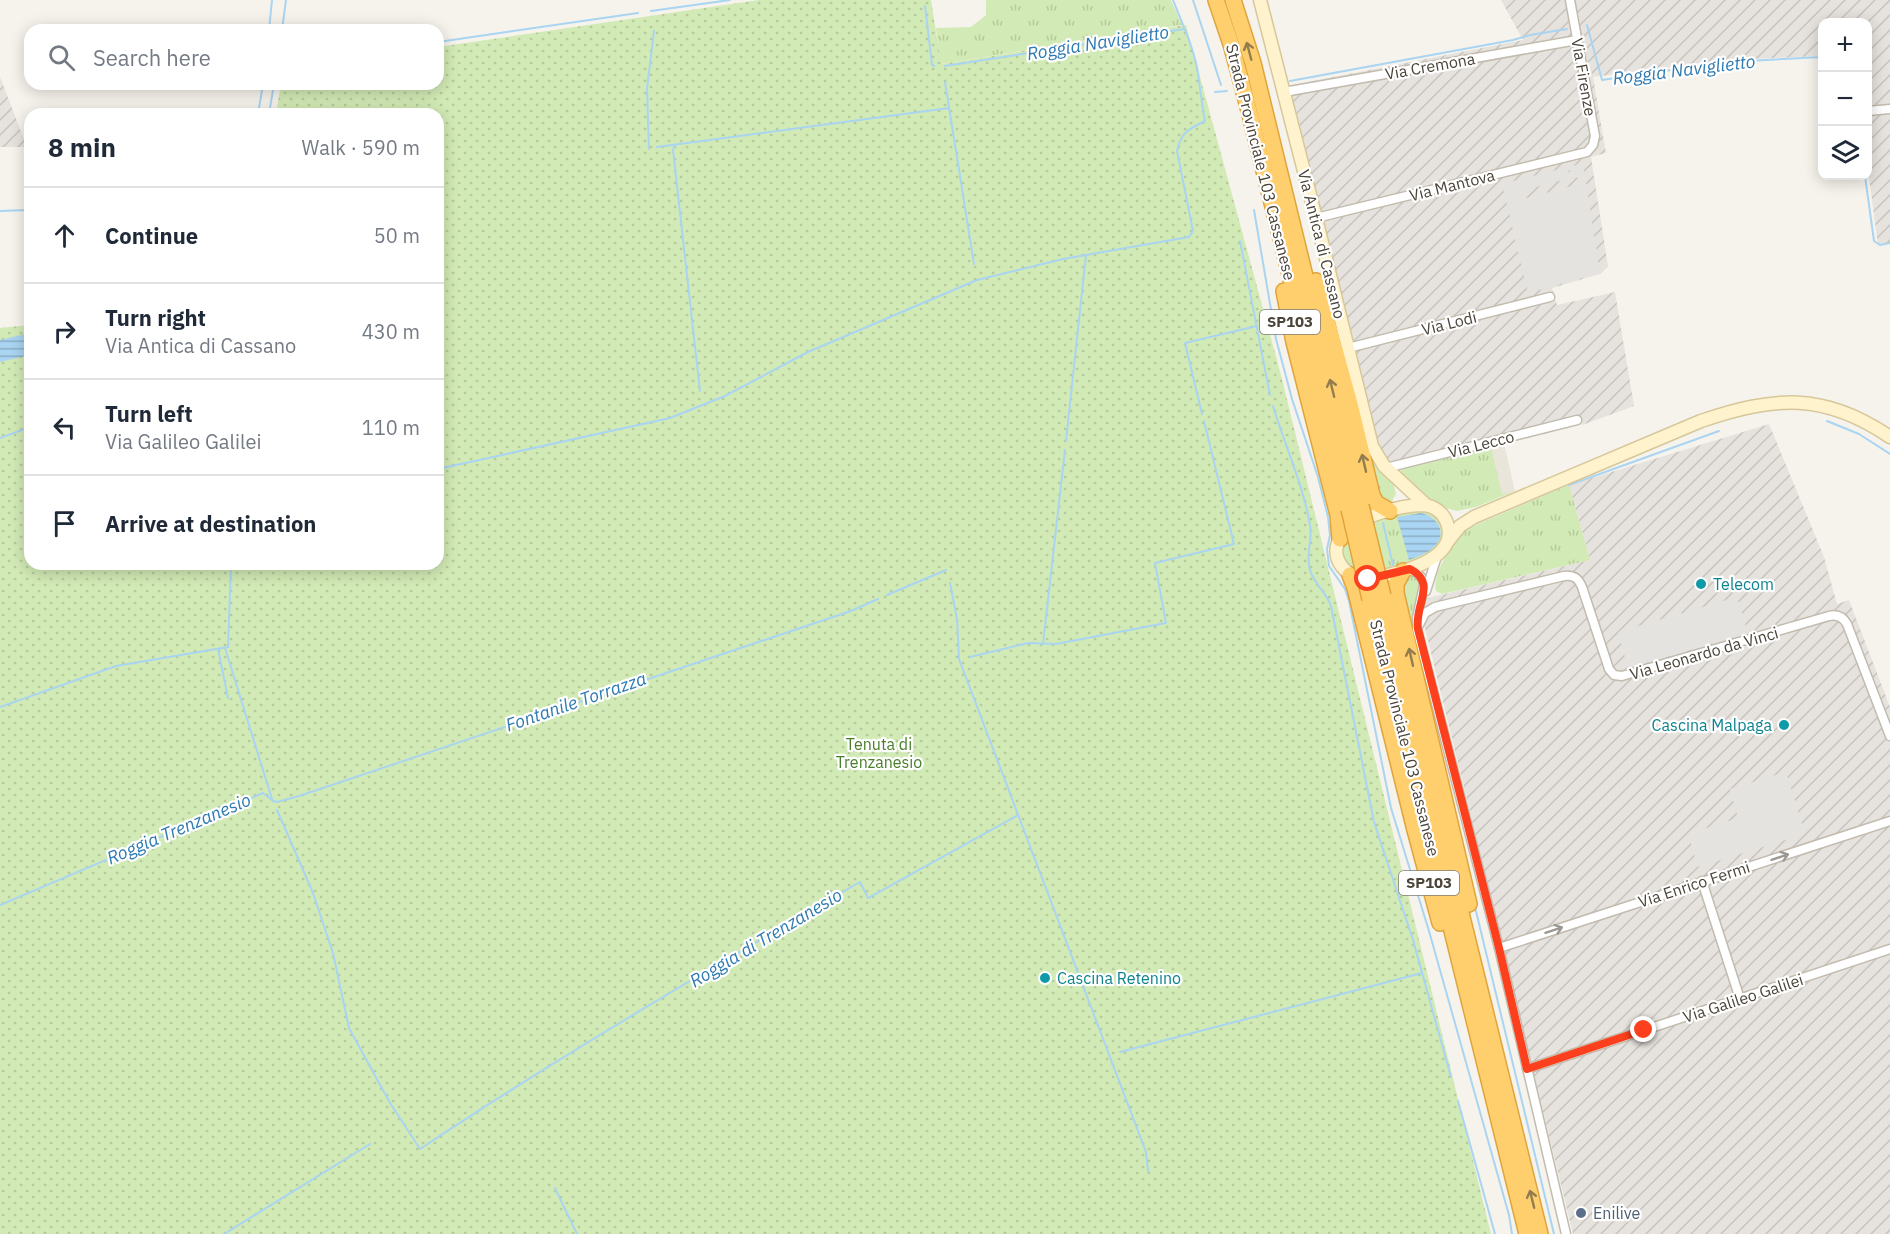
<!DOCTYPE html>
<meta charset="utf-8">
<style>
body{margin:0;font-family:"IBM Plex Sans",sans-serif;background:#f6f6f7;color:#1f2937}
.controls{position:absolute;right:18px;top:18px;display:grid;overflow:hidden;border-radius:12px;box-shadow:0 3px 15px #0003}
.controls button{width:54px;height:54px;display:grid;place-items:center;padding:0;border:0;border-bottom:2px solid #e0e1e3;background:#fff;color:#1f2937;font:30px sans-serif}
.stop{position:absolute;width:18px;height:18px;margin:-14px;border:4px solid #fc3f1d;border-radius:50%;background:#fff}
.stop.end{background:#fc3f1d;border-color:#fff;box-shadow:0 2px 6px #0008}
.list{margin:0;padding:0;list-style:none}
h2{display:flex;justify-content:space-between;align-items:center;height:78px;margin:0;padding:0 24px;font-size:26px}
h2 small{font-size:20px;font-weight:400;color:#747a83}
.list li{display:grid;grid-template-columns:39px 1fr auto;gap:18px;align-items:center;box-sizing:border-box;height:96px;padding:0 24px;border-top:2px solid #e0e1e3}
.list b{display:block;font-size:22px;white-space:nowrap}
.list p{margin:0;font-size:20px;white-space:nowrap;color:#747a83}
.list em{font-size:20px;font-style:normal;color:#747a83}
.icon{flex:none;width:33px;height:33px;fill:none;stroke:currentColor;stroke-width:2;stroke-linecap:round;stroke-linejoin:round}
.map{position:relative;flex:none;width:1890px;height:1234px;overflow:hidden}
.search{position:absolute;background:#fff;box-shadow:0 3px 15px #0003;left:24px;top:24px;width:420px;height:66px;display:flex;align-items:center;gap:15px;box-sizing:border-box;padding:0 21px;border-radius:18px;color:#747a83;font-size:22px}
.panel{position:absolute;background:#fff;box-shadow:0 3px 15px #0003;left:24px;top:108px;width:420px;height:462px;border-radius:18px}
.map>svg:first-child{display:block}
.residential{fill:#eae5da}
.industrial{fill:url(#industrial-furrows)}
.grass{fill:url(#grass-tufts)}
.park{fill:url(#park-dots)}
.parking{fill:#e5e3e0;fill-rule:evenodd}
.water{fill:url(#water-rules)}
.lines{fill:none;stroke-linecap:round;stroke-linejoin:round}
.stream{stroke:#a9d4f2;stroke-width:2}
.street-casing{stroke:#c2bbae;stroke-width:11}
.secondary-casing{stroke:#d6c79b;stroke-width:15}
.highway-casing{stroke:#e0a43c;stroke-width:18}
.street{stroke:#fff;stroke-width:8}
.secondary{stroke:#fff3cd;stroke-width:12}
.highway{stroke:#ffcf6e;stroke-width:15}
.highway-bridge-casing{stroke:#e0a43c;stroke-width:18;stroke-linecap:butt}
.highway-bridge{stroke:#ffcf6e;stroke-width:15}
.oneway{stroke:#937c4e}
.oneway2{stroke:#9c9892}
.route{stroke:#fc3f1d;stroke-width:8}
.culture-dot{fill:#0f9aa8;stroke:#fff;stroke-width:2}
.service-dot{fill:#5c6f8a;stroke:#fff;stroke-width:2}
.labels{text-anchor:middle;stroke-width:4.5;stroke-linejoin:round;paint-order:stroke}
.shield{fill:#fff;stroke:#817c74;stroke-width:1.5}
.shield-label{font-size:15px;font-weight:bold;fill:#4b4439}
.street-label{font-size:16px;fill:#4b4439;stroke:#fff}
.culture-label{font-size:16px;fill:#0d838f;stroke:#fff;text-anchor:start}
.park-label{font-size:16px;fill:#4a7f2a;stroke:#fff}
.service-label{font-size:16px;fill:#4e5e75;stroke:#fff;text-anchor:start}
.water-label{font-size:18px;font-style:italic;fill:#2e7ab2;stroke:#fff}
</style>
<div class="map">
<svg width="1890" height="1234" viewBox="0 0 1890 1234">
<defs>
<pattern id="industrial-furrows" width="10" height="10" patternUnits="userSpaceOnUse" patternTransform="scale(1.5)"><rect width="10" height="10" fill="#e6e2dd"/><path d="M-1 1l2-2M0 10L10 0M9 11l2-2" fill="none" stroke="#c7c3be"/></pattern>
<pattern id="grass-tufts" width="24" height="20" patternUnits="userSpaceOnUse" patternTransform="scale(1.5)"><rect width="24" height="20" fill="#d2eab5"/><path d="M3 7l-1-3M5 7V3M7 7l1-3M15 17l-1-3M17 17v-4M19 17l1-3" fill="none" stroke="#b6ca9c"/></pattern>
<pattern id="park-dots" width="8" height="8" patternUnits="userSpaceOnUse" patternTransform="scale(1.5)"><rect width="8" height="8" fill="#d2eab5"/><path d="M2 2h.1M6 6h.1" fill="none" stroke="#b6ca9c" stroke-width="1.8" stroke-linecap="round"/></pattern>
<pattern id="water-rules" width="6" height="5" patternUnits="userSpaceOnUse" patternTransform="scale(1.5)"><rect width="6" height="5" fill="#a9d4f2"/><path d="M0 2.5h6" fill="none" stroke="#8caec5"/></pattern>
</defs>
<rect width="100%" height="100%" fill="#f6f3ec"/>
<polygon class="residential" points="1504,444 1515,491 1502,495 1491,447"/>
<g class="industrial">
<polygon points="1501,0 1890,0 1890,243 1878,245 1868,170 1868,22 1822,22 1822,56 1727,60 1593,77 1606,153 1591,157 1608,266 1600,274 1552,288 1557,305 1615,292 1634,406 1585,424 1383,473 1277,88 1523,40"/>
<polygon points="0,77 27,147 0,147"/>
<polygon points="1769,424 1824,557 1837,604 1849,600 1890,707 1890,1234 1573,1234 1424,624 1427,598 1590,560 1569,485"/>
</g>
<g class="grass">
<polygon points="986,0 1171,0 1182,25 940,64 936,28 971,27 986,15"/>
<polygon points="1491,447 1502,494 1515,491 1476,507 1457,511 1446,508 1435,501 1418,495 1400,474 1402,468"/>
<polygon points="1371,458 1383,475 1393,482 1396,494 1392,501 1388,502 1379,498"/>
<path d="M1569,485L1590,560L1442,594L1436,591C1431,576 1453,541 1464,530Z"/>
<path d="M1425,511C1434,514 1442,519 1443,529C1447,556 1399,567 1379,571C1374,572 1366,574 1361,573C1346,569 1335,550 1347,537C1364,518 1401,512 1425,511Z"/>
<polygon points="1408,575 1414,576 1419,583 1411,621 1422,681 1397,594"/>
</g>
<polygon class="park" points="759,0 931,0 941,64 1186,25 1281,375 1491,1234 0,1234 0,328 30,325 30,564 438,564 438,114 276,114 281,84 438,84 438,47"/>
<g class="parking">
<path d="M1583,163L1600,273L1528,293L1502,184ZM1575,169L1579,184L1523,199L1521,191L1570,178L1568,171Z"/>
<polygon points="1737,597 1748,633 1628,668 1618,632"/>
<polygon points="1786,772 1805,834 1698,867 1688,834 1738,818 1730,789"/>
</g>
<g class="water">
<polygon points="30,333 30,355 0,362 0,340"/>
<path d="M1421,513C1437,516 1448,533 1435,546C1429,553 1417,557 1409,560L1397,517Z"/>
</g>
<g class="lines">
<g class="stream">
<polyline points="1193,0 1221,85"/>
<polyline points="925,6 932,65 934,66"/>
<polyline points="651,11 730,0"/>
<polyline points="1587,25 1602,80 1727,62 1822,57"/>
<polyline points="269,30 272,0"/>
<polyline points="282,30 286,0"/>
<polyline points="438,42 638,13"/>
<polyline points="945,66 1184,29"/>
<polyline points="1290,81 1513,40 1530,35 1567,29"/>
<polyline points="945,82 974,264"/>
<polyline points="1215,92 1227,91"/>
<polyline points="258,114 263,84"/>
<polyline points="269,114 274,84"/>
<polyline points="675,145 673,150 700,391"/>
<polyline points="657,147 949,108"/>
<polyline points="649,149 647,89 654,31"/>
<polyline points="1865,176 1874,241 1880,245 1890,243"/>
<polyline points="1254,210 1276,339 1292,399 1318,477 1328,517 1330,535 1327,549 1329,566 1345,589 1349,601 1391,808 1429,931 1509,1215 1512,1234"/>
<polyline points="0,211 30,210"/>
<polyline points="1240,241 1270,395"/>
<path d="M1273,406C1285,446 1303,484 1310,525C1313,540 1305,554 1310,570C1314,584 1326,592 1331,606L1374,822L1413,940L1451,1077"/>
<polyline points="1202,414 1185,343 1257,326"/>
<polyline points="1827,421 1859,434 1890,454"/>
<polyline points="0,438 30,427"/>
<polyline points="1066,441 1086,255"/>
<path d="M438,469L670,418L725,396L808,352L977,280L1063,259L1189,237L1193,231L1177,151C1181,132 1189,129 1205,121C1202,105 1200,89 1198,73C1194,48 1182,23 1173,0"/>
<polyline points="1569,485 1719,431"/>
<polyline points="1383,523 1393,565"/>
<polyline points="950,583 957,619 959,659 1146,1152 1148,1171"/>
<polyline points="887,595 946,570"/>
<polyline points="1043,644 1065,450"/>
<polyline points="225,648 272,799"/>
<polyline points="218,649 228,698"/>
<polyline points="970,657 1028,643 1056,644 1166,623 1155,563 1234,544 1204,421"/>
<polyline points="0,707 116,666 228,647 231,564"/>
<polyline points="273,801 277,802 299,796 851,611 878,599"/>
<path d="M277,810L313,893L333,953L349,1028L390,1103L420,1149C563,1054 711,968 860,882L868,898L1018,815"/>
<polyline points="0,905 263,793 273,801"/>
<polyline points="1475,907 1554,1234"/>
<polyline points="1120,1052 1422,973"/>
<polyline points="1458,1101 1495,1234"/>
<polyline points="555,1188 577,1234"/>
<polyline points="224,1234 370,1144"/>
</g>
<defs>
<g id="street">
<polyline points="1284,92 1577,40"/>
<polyline points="1868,111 1890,109"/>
<polyline points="1316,218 1587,152 1593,145 1595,136 1570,0"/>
<polyline points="1348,348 1550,297"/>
<polyline points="1386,468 1577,420"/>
<path d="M1410,569C1417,573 1423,576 1424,585L1417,618V629L1499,948L1566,1234"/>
<polyline points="1426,591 1437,556"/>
<path d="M1419,625L1425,613L1435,607L1564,576C1574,575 1578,578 1582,587L1609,669L1614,675L1622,676L1829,616C1837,614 1843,617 1847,624L1890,736"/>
<polyline points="1702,881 1740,999"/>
<polyline points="1499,948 1890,821"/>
<polyline points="1527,1069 1890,949"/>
</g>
<g id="secondary">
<polyline points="1260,0 1316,218 1372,446 1384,466 1426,505"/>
<path d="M1423,505C1434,506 1443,512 1447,523C1461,560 1397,574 1372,578C1347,582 1326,557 1342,535C1355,517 1401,505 1423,505Z"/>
<path d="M1448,541L1460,526L1474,517L1701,421C1775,396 1824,392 1890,437"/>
</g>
<g id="highway">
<polyline points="1216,0 1231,44 1247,103 1349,509"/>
<polyline points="1233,0 1253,63 1361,506"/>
<polyline points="1316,281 1350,404 1372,495 1376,503 1390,511"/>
<polyline points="1284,291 1294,342 1338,515 1340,539"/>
<polyline points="1403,571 1396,584 1396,593 1469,904"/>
<polyline points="1350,575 1355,588 1415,830 1440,923"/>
<polyline points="1383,596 1540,1234"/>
<polyline points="1370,599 1527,1234"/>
</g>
</defs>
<use href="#street" class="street-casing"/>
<use href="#secondary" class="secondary-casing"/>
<use href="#highway" class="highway-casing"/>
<use href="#street" class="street"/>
<use href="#secondary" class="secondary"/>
<use href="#highway" class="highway"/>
<defs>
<g id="highway-bridge">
<polyline points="1361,506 1383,596"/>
<polyline points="1349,509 1370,599"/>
</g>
</defs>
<use href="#highway-bridge" class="highway-bridge-casing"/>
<use href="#highway-bridge" class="highway-bridge"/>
</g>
<defs><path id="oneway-shaft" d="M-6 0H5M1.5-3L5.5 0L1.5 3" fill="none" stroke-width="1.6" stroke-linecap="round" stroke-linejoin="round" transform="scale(1.5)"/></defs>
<g class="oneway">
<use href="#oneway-shaft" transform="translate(1249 51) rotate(-105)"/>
<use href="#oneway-shaft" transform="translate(1332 388) rotate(-104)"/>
<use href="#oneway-shaft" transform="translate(1364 463) rotate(-103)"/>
<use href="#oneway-shaft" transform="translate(1411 657) rotate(-103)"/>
<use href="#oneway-shaft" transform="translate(1532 1199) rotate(-104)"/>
</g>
<g class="oneway2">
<use href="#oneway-shaft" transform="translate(1780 857) rotate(-18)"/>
<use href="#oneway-shaft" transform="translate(1554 930) rotate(-18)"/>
</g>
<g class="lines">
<path class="route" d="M1368,579L1410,569C1438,583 1414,604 1418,629L1499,948L1527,1069L1644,1030"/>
</g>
<g class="culture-dot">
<circle cx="1701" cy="584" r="6"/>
<circle cx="1784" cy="725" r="6"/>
<circle cx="1045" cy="978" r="6"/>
</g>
<circle class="service-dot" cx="1581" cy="1213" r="6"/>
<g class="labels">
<g class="shield">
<rect x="1260" y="310" width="60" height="24" rx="4.5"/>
<rect x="1399" y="871" width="60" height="24" rx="4.5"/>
</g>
<g class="shield-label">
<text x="1290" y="327">SP103</text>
<text x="1429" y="888">SP103</text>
</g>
<g class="street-label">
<text transform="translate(1430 66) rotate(-10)" y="6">Via Cremona</text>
<text transform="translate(1584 77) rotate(80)" y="6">Via Firenze</text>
<text transform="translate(1261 162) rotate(76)" y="6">Strada Provinciale 103 Cassanese</text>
<text transform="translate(1452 185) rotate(-14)" y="6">Via Mantova</text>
<text transform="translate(1322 244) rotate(76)" y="6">Via Antica di Cassano</text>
<text transform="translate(1449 323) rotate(-14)" y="6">Via Lodi</text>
<text transform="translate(1481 444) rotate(-14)" y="6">Via Lecco</text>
<text transform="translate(1704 653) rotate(-16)" y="6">Via Leonardo da Vinci</text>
<text transform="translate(1405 738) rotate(76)" y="6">Strada Provinciale 103 Cassanese</text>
<text transform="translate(1694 884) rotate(-18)" y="6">Via Enrico Fermi</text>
<text transform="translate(1743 998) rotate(-18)" y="6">Via Galileo Galilei</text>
</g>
<g class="culture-label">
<text x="1713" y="590">Telecom</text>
<text x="1772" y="731" text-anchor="end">Cascina Malpaga</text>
<text x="1057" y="984">Cascina Retenino</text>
</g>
<g class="park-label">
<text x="879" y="750">Tenuta di<tspan x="879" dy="18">Trenzanesio</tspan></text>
</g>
<g class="service-label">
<text x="1593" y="1219">Enilive</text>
</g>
<g class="water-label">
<text transform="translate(1098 43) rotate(-9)" y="6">Roggia Naviglietto</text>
<text transform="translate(1684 70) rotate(-7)" y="6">Roggia Naviglietto</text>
<text transform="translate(576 702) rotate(-19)" y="6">Fontanile Torrazza</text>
<text transform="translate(179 829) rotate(-23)" y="6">Roggia Trenzanesio</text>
<text transform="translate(766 938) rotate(-31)" y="6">Roggia di Trenzanesio</text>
</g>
</g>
</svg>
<div class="controls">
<button>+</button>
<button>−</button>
<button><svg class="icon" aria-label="layers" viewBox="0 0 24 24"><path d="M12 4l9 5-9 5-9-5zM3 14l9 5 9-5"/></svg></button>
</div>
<div class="stop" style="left:1368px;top:579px"></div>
<div class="stop end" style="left:1644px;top:1030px"></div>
<div class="search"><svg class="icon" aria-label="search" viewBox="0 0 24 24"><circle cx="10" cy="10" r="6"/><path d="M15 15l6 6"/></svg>Search here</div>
<section class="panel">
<h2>8 min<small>Walk · 590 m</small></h2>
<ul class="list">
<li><svg class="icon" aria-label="ahead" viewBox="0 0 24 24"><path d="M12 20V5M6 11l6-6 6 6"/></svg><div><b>Continue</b></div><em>50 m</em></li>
<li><svg class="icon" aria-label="right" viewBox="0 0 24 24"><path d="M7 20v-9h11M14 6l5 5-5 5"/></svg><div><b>Turn right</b><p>Via Antica di Cassano</p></div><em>430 m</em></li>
<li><svg class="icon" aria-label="left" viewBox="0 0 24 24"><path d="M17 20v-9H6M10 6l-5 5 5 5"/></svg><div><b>Turn left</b><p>Via Galileo Galilei</p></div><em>110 m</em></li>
<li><svg class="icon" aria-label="arrive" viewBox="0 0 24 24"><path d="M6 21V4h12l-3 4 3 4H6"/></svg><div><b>Arrive at destination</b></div></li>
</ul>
</section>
</div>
